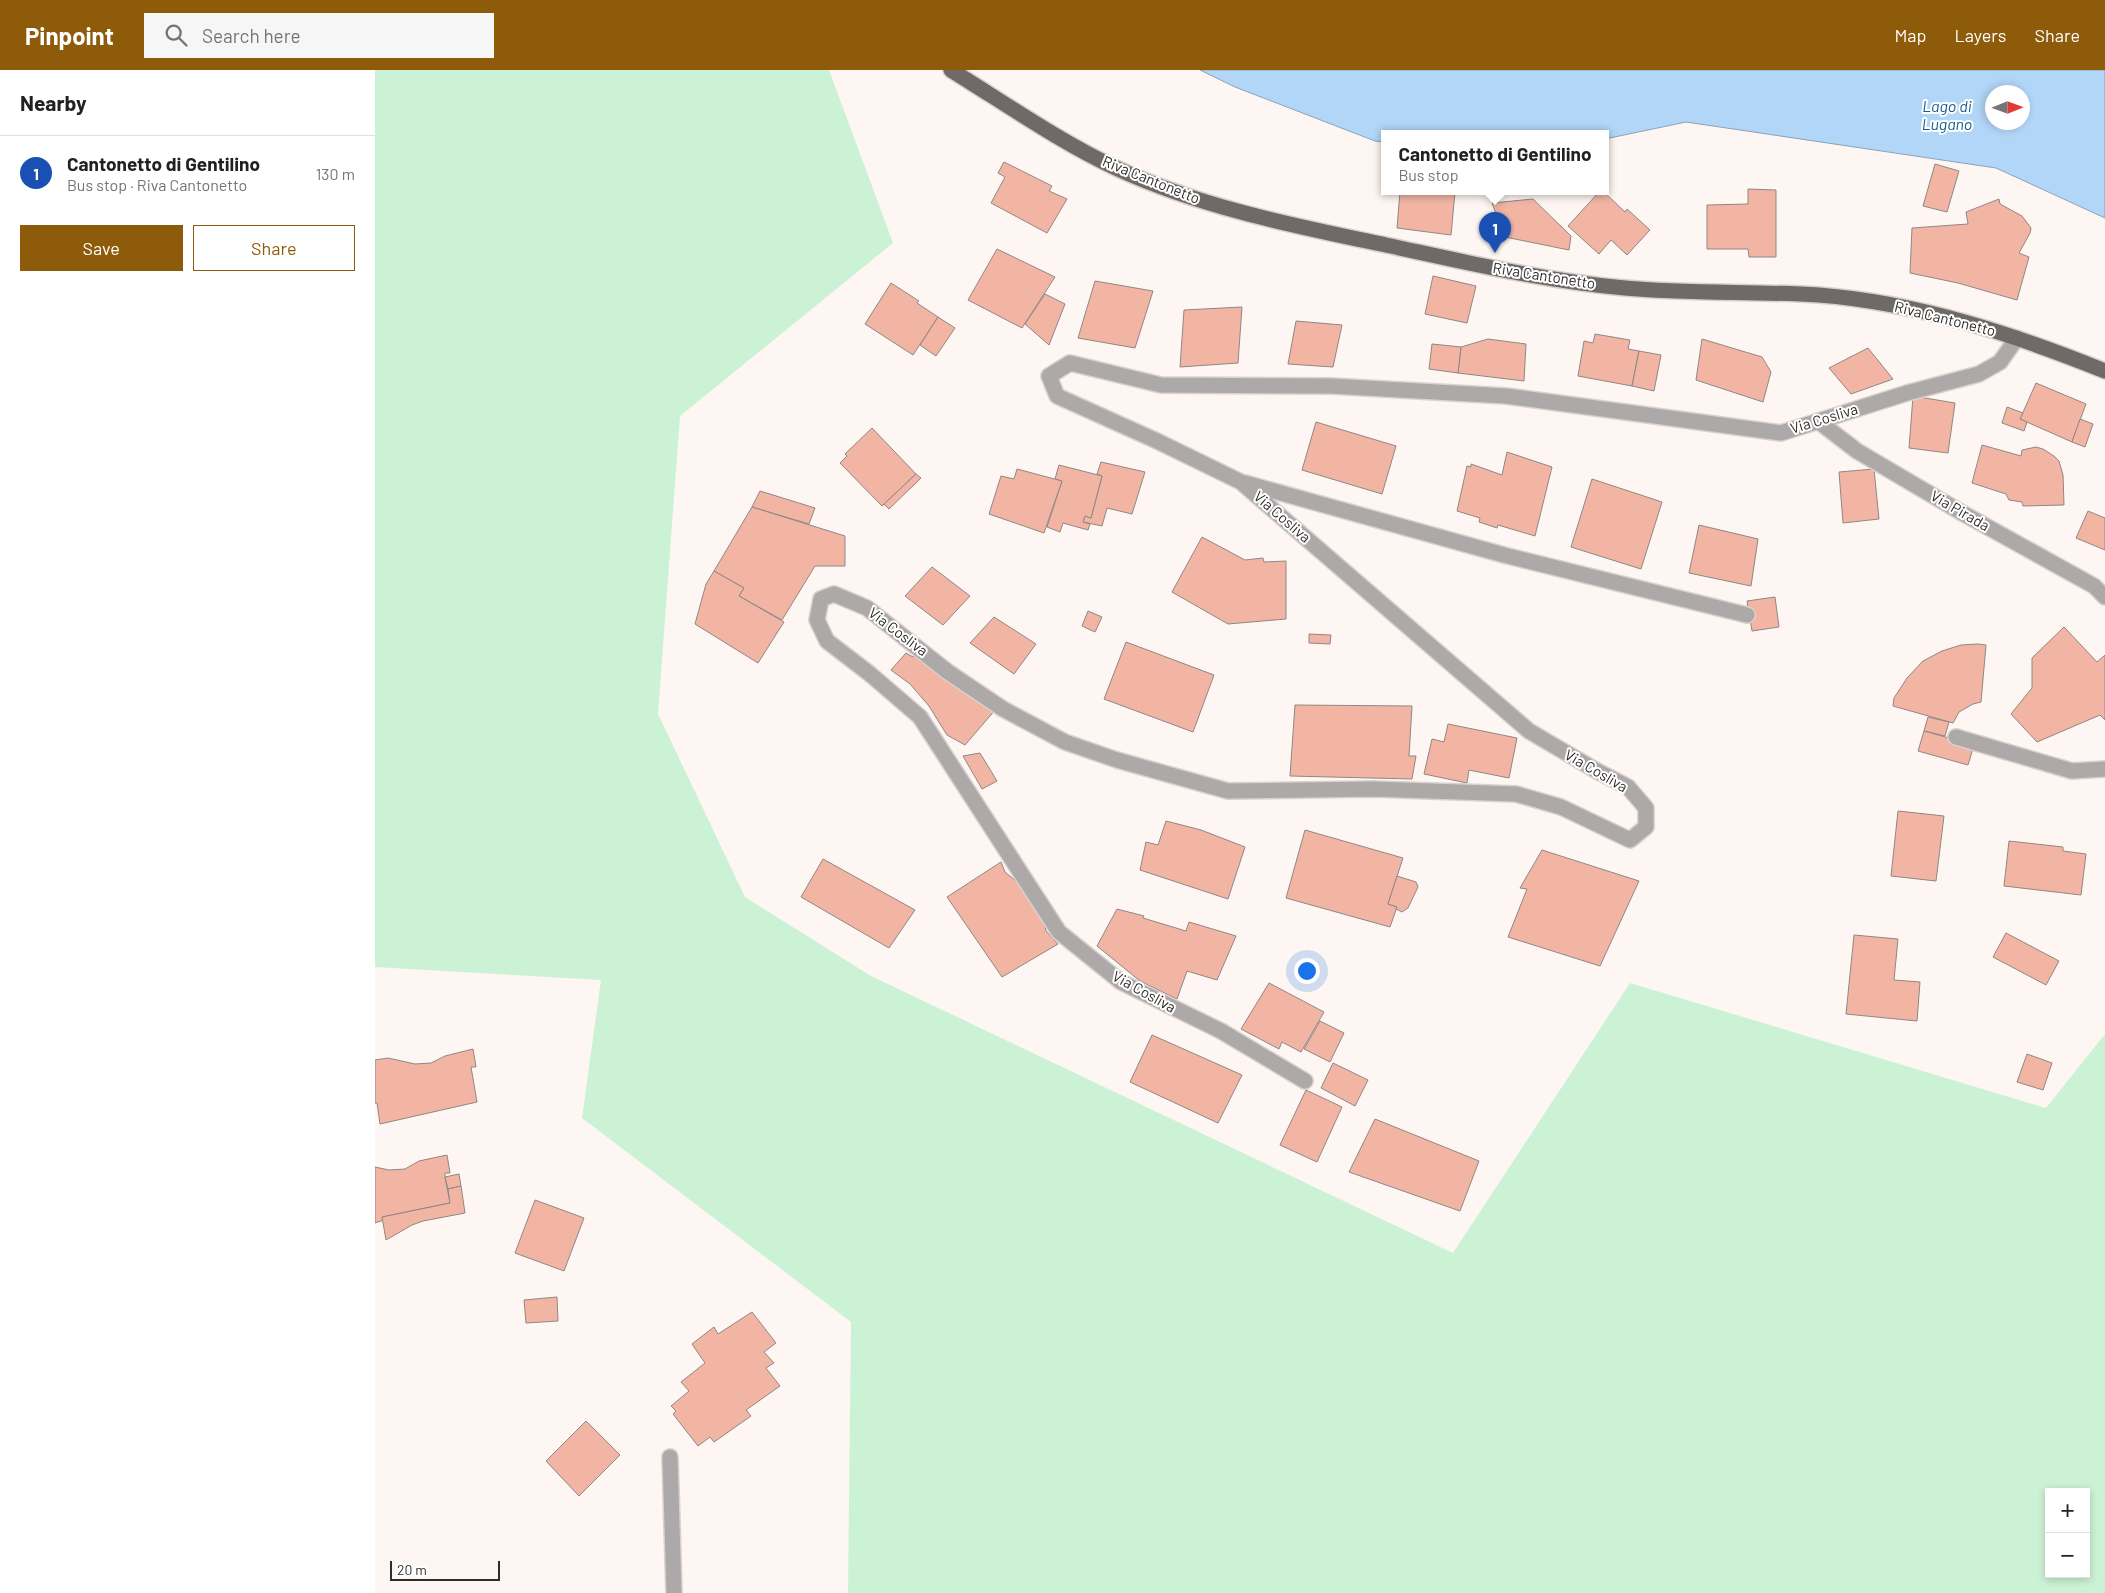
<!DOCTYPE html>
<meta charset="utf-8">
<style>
body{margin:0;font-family:Barlow,sans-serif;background:#f6f6f6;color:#202124}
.controls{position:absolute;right:15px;bottom:15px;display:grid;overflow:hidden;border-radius:0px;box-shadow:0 2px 8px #0003}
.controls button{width:45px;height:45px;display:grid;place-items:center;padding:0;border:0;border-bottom:1px solid #e0e0e0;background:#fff;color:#202124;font:25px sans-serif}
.compass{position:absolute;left:1610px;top:15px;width:45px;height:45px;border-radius:50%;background:#fff;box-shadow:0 2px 8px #0003;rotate:89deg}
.scale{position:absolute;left:15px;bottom:12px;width:110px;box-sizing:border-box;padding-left:5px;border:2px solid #2f2c2b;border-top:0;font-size:14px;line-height:18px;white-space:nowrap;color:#2f2c2b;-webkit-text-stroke:4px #fff;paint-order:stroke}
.you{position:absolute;left:931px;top:900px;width:18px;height:18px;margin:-12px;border:4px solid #fff;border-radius:50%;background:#1a73e8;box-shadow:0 0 0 8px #1a73e833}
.badge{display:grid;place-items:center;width:32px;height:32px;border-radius:50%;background:#8e5b0a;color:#fff;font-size:16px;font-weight:700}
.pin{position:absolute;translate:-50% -41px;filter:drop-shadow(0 1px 2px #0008)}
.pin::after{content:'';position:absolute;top:26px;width:18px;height:15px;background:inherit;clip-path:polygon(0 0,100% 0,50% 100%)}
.popup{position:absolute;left:1006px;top:60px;width:228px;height:65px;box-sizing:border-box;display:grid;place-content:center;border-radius:0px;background:#fff;filter:drop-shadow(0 1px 4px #0005);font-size:16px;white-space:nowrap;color:#757577}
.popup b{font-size:19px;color:#202124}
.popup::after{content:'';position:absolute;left:50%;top:100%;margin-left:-10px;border:10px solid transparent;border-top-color:#fff}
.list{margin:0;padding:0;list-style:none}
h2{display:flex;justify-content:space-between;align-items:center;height:65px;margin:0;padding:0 20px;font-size:21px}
h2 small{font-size:16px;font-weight:400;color:#757577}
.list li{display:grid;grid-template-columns:32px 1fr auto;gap:15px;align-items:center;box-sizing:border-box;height:75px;padding:0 20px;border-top:1px solid #e0e0e0}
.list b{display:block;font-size:19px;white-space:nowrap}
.list p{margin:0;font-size:16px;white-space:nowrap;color:#757577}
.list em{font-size:16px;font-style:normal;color:#757577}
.actions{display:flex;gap:10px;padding:15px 20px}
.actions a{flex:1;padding:11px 0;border:1px solid #8e5b0a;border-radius:0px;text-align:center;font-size:18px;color:#8e5b0a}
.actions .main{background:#8e5b0a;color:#fff}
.icon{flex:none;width:28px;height:28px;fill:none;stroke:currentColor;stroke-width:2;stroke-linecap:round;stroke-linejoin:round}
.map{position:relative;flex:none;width:1730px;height:1523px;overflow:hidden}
header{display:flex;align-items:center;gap:30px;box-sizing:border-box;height:70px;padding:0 25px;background:#8e5b0a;color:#fff}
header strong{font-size:24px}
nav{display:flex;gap:28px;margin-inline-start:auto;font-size:18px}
.search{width:350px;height:45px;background:#f6f6f6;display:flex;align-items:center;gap:12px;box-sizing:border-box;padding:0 18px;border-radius:0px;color:#757577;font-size:19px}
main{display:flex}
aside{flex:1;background:#fff}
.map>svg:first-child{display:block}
.green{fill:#ccf2d5;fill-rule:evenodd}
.water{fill:#b2d6f7;stroke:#8ba3ba;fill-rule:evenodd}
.building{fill:#f2b5a4;stroke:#8f8785}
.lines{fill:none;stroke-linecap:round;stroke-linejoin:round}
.minor-casing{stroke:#d8d2ce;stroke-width:18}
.major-casing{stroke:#d8d2ce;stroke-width:18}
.minor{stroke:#ada9a8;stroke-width:15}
.major{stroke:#6f6967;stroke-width:15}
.labels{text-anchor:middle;stroke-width:4;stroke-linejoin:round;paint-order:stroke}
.street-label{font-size:15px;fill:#2f2c2b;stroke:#fff}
.water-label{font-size:16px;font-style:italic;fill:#165b8d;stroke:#fff}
</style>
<header>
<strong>Pinpoint</strong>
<div class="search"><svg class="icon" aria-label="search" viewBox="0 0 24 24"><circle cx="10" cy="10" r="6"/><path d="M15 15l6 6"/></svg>Search here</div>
<nav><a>Map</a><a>Layers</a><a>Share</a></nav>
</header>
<main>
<aside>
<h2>Nearby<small></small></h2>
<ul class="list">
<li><span class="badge" style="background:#1a4fb4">1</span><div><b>Cantonetto di Gentilino</b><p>Bus stop · Riva Cantonetto</p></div><em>130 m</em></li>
</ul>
<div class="actions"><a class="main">Save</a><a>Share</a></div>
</aside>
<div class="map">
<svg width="1730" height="1523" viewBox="0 0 1730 1523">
<rect width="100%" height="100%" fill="#fdf6f2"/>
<path class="green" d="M0,0H454L518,173L305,346L283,644L370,827L496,906L1078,1183L1255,913L1671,1038L1730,964V1523H473L476,1252L207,1048L226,910L0,897ZM1674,1422H1711V1504H1674Z"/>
<path class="water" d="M825,0H1730V148L1621,98L1311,52L1230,69V64H1010V72L1000,71L860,17ZM1618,22H1648V52H1618Z"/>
<g class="building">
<polygon points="629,92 677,116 674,121 692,129 672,163 616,133 630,107 623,103"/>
<polygon points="1560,94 1584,101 1572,142 1548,136"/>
<polygon points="1373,119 1401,120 1401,187 1374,187 1373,179 1332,179 1332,135 1373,134"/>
<polygon points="1025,122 1080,122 1076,165 1022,158"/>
<polygon points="1224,122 1229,122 1250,142 1252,139 1275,160 1252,185 1236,170 1224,184 1193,156"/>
<polygon points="1158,129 1196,166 1194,180 1130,167 1117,133"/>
<polygon points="1624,129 1625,134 1647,146 1656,158 1655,163 1644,183 1654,187 1642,230 1583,213 1535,203 1537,158 1593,154 1591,142"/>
<polygon points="622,179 680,207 647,258 593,230"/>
<polygon points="1058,206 1101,216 1092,253 1050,244"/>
<polygon points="720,211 778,221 760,278 703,268"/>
<polygon points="516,213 544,231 542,233 563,247 538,285 490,254"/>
<polygon points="670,224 690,234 674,275 650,254"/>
<polygon points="867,237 863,293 805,297 809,240"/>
<polygon points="563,247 580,258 561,286 545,275"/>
<polygon points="921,251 967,255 958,297 913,294"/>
<polygon points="1220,264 1255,270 1253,279 1264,281 1257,316 1203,306 1209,271 1218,273"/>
<polygon points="1113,269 1151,274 1149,311 1083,303 1086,277"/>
<polygon points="1327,269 1387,287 1396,302 1388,332 1321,310"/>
<polygon points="1057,274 1086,277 1083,303 1054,299"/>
<polygon points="1493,278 1518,309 1476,324 1454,298"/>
<polygon points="1264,281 1286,285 1279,321 1257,316"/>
<polygon points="1661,313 1711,334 1697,372 1645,349"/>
<polygon points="1538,326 1580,333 1573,383 1534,378"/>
<polygon points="1632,337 1648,343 1645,349 1652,352 1649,361 1627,353"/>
<polygon points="1705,349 1718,354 1710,377 1697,372"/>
<polygon points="941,352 1021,376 1007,424 927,400"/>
<polygon points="497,358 541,404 507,436 465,393 472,386 470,384"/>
<polygon points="1607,375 1646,386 1647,380 1661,377 1668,379 1679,386 1684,391 1688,405 1689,435 1648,436 1647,432 1634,430 1631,424 1597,413"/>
<polygon points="1132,382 1177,397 1160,466 1123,455 1122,458 1104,452 1105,448 1082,441 1092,396 1096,397 1096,394 1127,405"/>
<polygon points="726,392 770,402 757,444 732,438 727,456 708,452 710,446 716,448 727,406 722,404"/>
<polygon points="684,395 727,406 716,448 710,446 708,452 715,454 713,460 688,453 685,462 672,457 687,411 680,409"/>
<polygon points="642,399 687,411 669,463 614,444 626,406 639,409"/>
<polygon points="1499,399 1504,449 1468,453 1464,402"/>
<polygon points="541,404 546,408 514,439 509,434"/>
<polygon points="1217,409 1287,432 1266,499 1196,477"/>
<polygon points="385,421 440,438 434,454 377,437"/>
<polygon points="377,437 470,466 470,496 440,496 407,550 364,526 369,518 339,501"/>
<polygon points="1713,441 1730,448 1730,480 1701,468"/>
<polygon points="1324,455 1383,469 1376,516 1314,503"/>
<polygon points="827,467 870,490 888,488 889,492 911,491 911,549 853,554 797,522"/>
<polygon points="557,497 595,526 568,555 530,526"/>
<polygon points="339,501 369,518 364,526 409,552 383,593 320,554 331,514"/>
<polygon points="1400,527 1404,557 1377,561 1372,531"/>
<polygon points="713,541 727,547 720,562 707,556"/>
<polygon points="619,547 661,574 639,604 595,573"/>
<polygon points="1689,557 1722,592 1730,585 1730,650 1725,645 1662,672 1636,644 1657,618 1657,588"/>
<polygon points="934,564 956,565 955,574 934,573"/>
<polygon points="751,572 839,605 818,662 729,629"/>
<polygon points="1603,574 1611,575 1606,632 1598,634 1584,642 1578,653 1518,636 1519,628 1532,608 1548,591 1567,581 1586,575"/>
<polygon points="531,583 538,587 541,584 621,639 590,675 572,665 554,636 535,614 516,600"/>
<polygon points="920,635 1037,636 1034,686 1041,686 1037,709 915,706"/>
<polygon points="1553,647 1574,652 1570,666 1549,661"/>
<polygon points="1073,654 1142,668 1134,708 1094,700 1092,713 1049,704 1057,669 1069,672"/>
<polygon points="1549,661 1599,675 1593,695 1543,681"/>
<polygon points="605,683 622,711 607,719 588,686"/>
<polygon points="1523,741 1569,746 1561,811 1516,806"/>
<polygon points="791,751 826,760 870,777 853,829 765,800 771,772 783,775"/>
<polygon points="930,760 1028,788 1013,834 1022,837 1015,857 911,828"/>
<polygon points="1634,771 1688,777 1688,781 1711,784 1706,825 1629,816"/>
<polygon points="1167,780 1264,811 1225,896 1133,867 1152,819 1145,818"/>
<polygon points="448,789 540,840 514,878 426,827"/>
<polygon points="626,792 630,802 641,811 661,840 669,851 671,861 683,874 627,907 572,827"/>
<polygon points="1022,806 1041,812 1043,817 1033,838 1027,842 1021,839 1022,837 1013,834"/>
<polygon points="742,839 769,846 768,848 811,861 814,852 861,866 842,910 812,901 802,929 765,911 722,876"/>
<polygon points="1631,863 1684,891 1671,915 1618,887"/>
<polygon points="1479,865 1523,869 1519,910 1545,912 1542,951 1471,944"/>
<polygon points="894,913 949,942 926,982 907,972 904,979 866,959"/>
<polygon points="945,951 969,963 955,992 929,979"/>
<polygon points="777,965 867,1005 843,1053 755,1012"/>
<polygon points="98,979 101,997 96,997 102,1032 5,1054 2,1033 0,1033 0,990 13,988 40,994 56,993 70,986"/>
<polygon points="1652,984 1677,993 1668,1020 1642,1012"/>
<polygon points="958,993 993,1010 980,1036 946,1018"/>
<polygon points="931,1020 967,1037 942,1092 905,1075"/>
<polygon points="1000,1049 1104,1091 1085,1141 974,1102"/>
<polygon points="72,1085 75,1103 70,1103 70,1107 75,1133 7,1147 9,1150 0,1153 0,1097 14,1100 30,1099 44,1091"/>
<polygon points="84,1104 86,1116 73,1119 70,1107"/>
<polygon points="86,1116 90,1143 48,1151 37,1155 11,1170 7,1147 75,1133 73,1119"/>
<polygon points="160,1130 209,1148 189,1201 140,1183"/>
<polygon points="182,1227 183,1251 151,1253 149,1230"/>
<polygon points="377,1242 401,1273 389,1282 399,1293 391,1298 405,1316 371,1340 376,1346 339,1372 335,1367 323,1376 298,1344 301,1341 296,1336 314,1321 306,1312 330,1293 317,1274 339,1257 343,1264"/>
<polygon points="211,1351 245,1385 204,1426 171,1391"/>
</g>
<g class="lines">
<defs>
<g id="minor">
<polyline points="1443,351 1482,381 1589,444 1719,516 1730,527"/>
<polyline points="870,413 1129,485 1372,545"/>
<polyline points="1581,667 1697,701 1730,699"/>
<polyline points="930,1011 846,961 746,912 684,862 545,647 495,604 452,571 442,550 446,529 459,524 492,538 573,602 628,639 690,672 742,690 853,721 999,719 1141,724 1186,737 1255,770 1271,757 1271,738 1253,717 1222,701 1154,661 866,412 782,371 682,326 674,306 695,293 786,315 956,316 1131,326 1406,363 1532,323 1604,304 1625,292 1642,268"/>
<polyline points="295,1387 299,1523"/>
</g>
<path id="major" d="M576,0C631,34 685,72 743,99C828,138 921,156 1011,175C1090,192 1169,211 1250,218C1314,224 1379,221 1444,225C1544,233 1638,264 1730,301"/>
</defs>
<use href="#minor" class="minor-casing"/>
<use href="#major" class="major-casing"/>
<use href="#minor" class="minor"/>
<use href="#major" class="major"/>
</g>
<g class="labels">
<g class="street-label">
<text transform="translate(776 110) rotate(22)" y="5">Riva Cantonetto</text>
<text transform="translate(1169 206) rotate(9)" y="5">Riva Cantonetto</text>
<text transform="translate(1570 249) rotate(14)" y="5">Riva Cantonetto</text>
<text transform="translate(1449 349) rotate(-17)" y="5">Via Cosliva</text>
<text transform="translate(1585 441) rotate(30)" y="5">Via Pirada</text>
<text transform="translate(907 447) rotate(41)" y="5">Via Cosliva</text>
<text transform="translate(523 562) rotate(37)" y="5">Via Cosliva</text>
<text transform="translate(1221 701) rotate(30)" y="5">Via Cosliva</text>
<text transform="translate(769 922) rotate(29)" y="5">Via Cosliva</text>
</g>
<g class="water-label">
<text x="1572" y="42">Lago di<tspan x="1572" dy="18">Lugano</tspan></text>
</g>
</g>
</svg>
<div class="controls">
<button>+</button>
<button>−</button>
</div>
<svg class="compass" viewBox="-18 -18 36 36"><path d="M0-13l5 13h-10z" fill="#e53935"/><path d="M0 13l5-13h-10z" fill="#757577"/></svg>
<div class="scale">20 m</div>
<div class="you"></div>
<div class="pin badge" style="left:1120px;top:183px;background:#1a4fb4">1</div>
<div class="popup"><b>Cantonetto di Gentilino</b>Bus stop</div>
</div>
</main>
